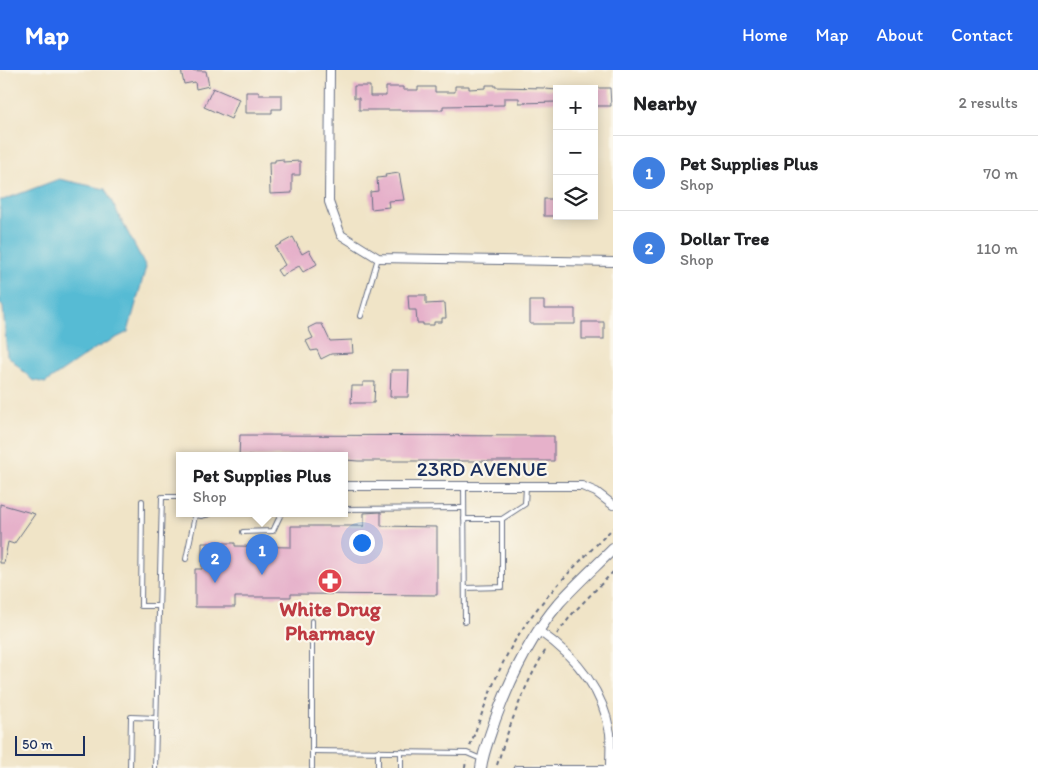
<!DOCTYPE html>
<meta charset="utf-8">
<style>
body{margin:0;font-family:Itim,sans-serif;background:#f6f6f6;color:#202124}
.controls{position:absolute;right:15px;top:15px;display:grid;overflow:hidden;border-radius:0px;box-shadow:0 2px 12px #0003}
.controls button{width:45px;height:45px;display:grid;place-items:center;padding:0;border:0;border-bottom:1px solid #e0e0e0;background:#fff;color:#202124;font:25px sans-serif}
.scale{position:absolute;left:15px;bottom:12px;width:70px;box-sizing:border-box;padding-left:5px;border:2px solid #1b2f5e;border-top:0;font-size:14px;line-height:18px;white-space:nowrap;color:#1b2f5e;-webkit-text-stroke:4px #fbf7ec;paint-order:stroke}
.you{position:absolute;left:361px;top:472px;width:18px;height:18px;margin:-12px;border:4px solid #fff;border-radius:50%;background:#1a73e8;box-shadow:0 0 0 8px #1a73e833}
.badge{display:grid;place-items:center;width:32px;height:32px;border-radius:50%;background:#2563eb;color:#fff;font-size:16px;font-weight:700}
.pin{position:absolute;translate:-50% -41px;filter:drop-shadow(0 1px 2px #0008)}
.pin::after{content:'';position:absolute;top:26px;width:18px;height:15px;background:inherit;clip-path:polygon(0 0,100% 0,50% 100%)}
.popup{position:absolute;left:176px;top:382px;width:172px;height:65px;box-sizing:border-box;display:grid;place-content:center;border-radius:0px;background:#fff;filter:drop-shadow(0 1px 4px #0005);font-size:16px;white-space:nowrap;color:#757577}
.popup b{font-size:19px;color:#202124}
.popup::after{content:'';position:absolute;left:50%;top:100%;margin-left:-10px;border:10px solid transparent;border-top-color:#fff}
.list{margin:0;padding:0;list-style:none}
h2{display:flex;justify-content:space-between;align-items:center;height:65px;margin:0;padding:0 20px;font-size:21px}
h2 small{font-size:16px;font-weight:400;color:#757577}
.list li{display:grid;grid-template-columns:32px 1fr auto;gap:15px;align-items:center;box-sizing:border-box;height:75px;padding:0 20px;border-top:1px solid #e0e0e0}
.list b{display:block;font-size:19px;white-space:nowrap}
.list p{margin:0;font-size:16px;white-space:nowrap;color:#757577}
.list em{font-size:16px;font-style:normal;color:#757577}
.icon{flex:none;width:28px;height:28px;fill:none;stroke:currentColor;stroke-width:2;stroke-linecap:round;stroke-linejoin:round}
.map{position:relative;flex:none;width:613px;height:698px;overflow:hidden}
header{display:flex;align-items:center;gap:30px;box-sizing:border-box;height:70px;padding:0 25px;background:#2563eb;color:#fff}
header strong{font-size:24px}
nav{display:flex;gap:28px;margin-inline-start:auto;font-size:18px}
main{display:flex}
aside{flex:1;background:#fff}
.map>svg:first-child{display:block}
.water{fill:#56bbd4;stroke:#387599}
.building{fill:#e6b1ca}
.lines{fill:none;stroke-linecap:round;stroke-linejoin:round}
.service-casing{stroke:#666e83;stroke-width:6}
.minor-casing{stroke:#666e83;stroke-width:10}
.tertiary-casing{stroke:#666e83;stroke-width:12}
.path{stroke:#666e83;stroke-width:2;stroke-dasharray:4 4;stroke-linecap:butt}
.service{stroke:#fff;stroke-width:4}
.minor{stroke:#fff;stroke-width:8}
.tertiary{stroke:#fff;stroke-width:10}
.labels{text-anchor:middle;stroke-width:4.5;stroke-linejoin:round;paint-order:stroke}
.street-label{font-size:21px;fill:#1b2f5e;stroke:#fbf7ec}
.health-label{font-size:21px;font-weight:bold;fill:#be3a42;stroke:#fbf7ec}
</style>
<header>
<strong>Map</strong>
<nav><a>Home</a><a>Map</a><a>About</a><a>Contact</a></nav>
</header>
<main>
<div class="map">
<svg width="613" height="698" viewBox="0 0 613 698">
<rect width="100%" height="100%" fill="#fbf7ec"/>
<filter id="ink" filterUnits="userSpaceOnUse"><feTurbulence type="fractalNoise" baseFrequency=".02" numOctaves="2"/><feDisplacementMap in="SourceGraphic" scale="10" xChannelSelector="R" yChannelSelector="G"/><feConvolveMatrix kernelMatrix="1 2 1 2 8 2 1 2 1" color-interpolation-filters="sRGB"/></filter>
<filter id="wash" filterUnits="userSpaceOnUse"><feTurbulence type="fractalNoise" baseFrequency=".0096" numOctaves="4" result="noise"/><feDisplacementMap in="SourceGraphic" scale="20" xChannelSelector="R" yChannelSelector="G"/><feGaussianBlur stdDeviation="1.12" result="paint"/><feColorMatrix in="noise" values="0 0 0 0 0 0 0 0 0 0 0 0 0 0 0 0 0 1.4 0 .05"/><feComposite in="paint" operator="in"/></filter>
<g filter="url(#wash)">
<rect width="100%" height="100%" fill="#f0e4c7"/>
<polygon class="water" points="59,109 105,119 146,197 128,262 96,278 45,313 32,310 7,285 3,237 0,234 0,130 3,130"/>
<g id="blocks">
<g class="building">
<polygon points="181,0 206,1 209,16 196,19 195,12 184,14"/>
<polygon points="486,15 495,15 495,17 545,18 545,19 557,20 557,32 519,33 519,28 504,28 504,35 443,36 443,40 359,40 359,28 354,28 354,16 370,16 370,26 386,26 386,17 403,17 403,20 418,20 418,17 435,17 435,22 455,22 455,16 469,16 469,19 486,18"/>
<polygon points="213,18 239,29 231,49 204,37"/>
<polygon points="594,18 610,18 611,36 594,36"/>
<polygon points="246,22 259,22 259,25 282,25 282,39 272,39 272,43 246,43"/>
<polygon points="283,89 283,92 300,91 300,105 292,105 292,123 270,124 269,92 275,92 275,90"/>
<polygon points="399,103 404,130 388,131 389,137 371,139 370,122 378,121 377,108 386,107 385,105"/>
<rect x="544" y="129" width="13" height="17"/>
<polygon points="293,167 302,184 309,180 317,194 303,202 299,196 281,206 277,200 285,195 275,177"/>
<polygon points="408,225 426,225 426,234 445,233 446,248 442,248 442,252 434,252 434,255 423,255 423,253 417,253 416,240 409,240"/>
<polygon points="530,231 544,231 544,239 575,239 575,254 530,254"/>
<rect x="582" y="252" width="22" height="17"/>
<polygon points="316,254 322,254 330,271 352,270 353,283 331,284 321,289 317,280 311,281 306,271 313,268 308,258"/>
<polygon points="391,300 409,300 408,327 390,327"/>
<polygon points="363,312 375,312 374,333 351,333 352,316 363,316"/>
<polygon points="240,365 554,366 554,391 358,391 346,390 346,386 239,386"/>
<polygon points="0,434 35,444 14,474 8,472 4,493 0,493"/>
<polygon points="381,442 381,456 437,457 437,525 291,524 291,527 235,527 235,537 195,537 195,499 202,499 202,473 235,473 235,476 291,477 291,456 364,456 364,443"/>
</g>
</g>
</g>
<g filter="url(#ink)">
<use href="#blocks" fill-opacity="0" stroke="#666e83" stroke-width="1"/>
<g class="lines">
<defs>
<g id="service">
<polyline points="361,246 378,188"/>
<polyline points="464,417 465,552"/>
<polyline points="142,431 141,536 159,536"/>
<polyline points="344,439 464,438"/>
<polyline points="192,444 201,446 210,444"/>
<polyline points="464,449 502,449"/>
<polyline points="243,462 273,461 281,444"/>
<polyline points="186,489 195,446"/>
<polyline points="465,518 502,517 502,449 525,434 526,417"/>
<polyline points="312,551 312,698"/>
<polyline points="312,681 467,683 481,689"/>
<polyline points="401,681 401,698"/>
<polyline points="130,698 131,647 156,648"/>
<polyline points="155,698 162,427 180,427"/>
<polyline points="378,698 378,681"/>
<polyline points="516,698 607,698"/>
</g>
<g id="minor">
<polyline points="330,0 329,132 341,165 378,188 613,192"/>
<polyline points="344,416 582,416 596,422 613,435"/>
<path d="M539,561C575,586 603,619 610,663C611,674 610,687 610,698"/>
</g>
<path id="tertiary" d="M481,698C483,682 490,666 495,650C510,609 530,567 559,533C576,514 595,497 613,479"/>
</defs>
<use href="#service" class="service-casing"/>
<use href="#minor" class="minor-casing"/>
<use href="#tertiary" class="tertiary-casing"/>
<g class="path">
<polyline points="557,564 573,543 613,502"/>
<path d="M470,676C483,641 494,607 513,574C539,529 578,494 613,458"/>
<path d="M497,695C510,654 524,615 547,578"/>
<polyline points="465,698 466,690"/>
</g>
<use href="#service" class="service"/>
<use href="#minor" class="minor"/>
<use href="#tertiary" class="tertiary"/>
</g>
</g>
<defs>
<symbol id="pharmacy-disc" viewBox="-11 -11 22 22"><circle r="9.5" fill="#e0444e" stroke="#fbf7ec"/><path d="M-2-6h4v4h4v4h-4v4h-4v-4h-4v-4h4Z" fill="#fff"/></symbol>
</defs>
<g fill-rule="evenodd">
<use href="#pharmacy-disc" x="316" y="497" width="28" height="28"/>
</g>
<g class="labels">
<g class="street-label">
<text x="482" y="406">23RD AVENUE</text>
</g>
<g class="health-label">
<text x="330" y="546">White Drug<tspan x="330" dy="24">Pharmacy</tspan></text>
</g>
</g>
</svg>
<div class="controls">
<button>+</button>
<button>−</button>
<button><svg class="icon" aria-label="layers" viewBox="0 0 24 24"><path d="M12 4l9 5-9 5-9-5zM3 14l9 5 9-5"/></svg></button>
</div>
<div class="scale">50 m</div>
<div class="you"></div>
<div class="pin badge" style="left:262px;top:505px;background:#3f7fe0">1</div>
<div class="popup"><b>Pet Supplies Plus</b>Shop</div>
<div class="pin badge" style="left:215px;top:513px;background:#3f7fe0">2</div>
</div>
<aside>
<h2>Nearby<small>2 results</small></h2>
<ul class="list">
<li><span class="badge" style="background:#3f7fe0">1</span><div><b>Pet Supplies Plus</b><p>Shop</p></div><em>70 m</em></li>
<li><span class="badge" style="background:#3f7fe0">2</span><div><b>Dollar Tree</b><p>Shop</p></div><em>110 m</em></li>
</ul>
</aside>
</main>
